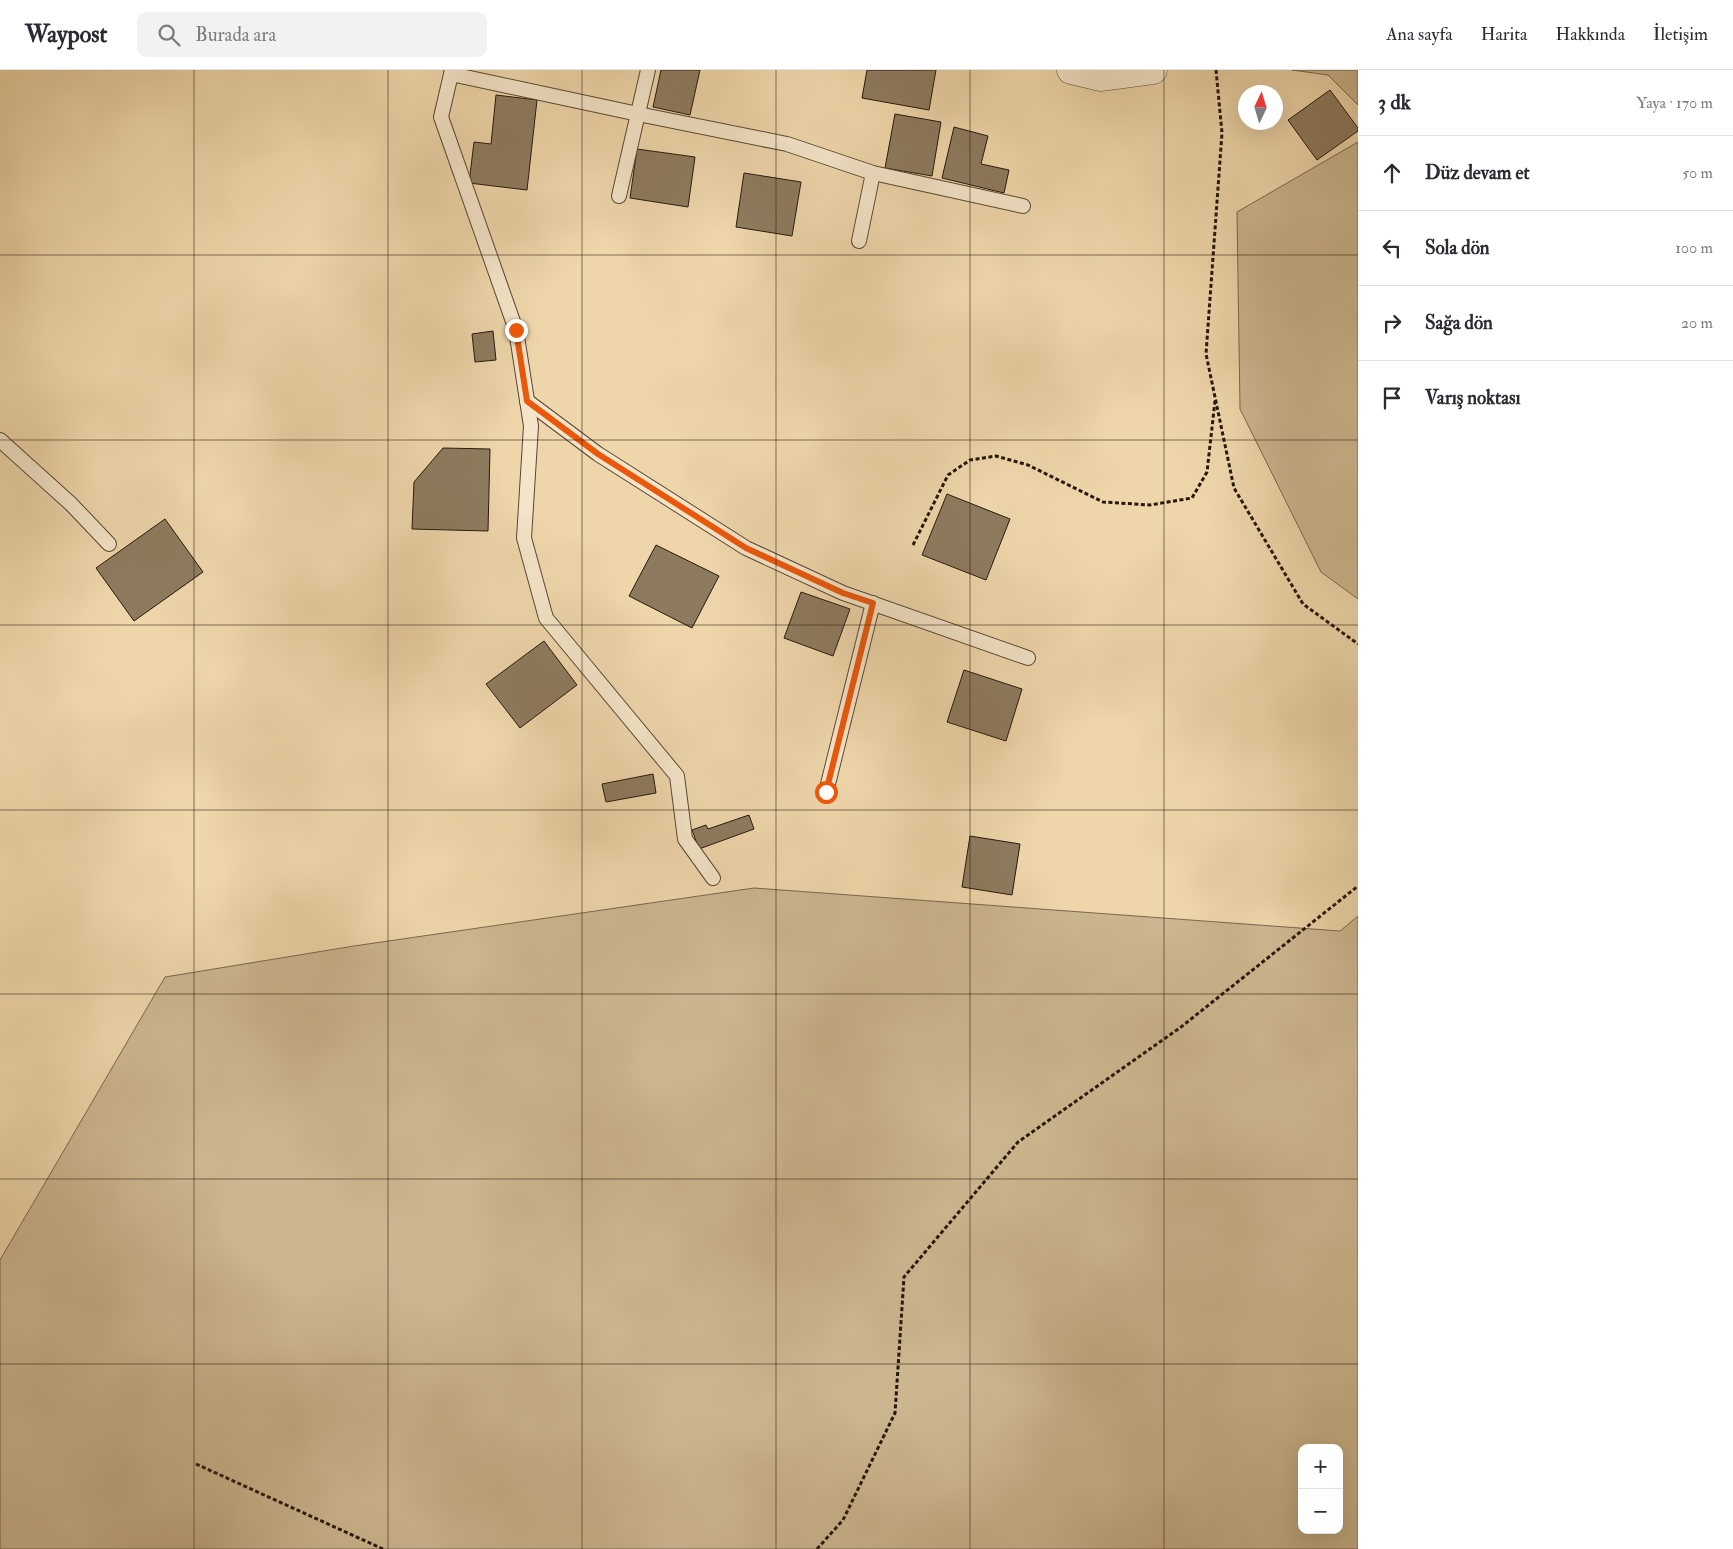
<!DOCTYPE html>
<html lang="tr">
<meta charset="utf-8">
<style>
body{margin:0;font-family:"IM FELL Double Pica",serif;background:#f2f2f3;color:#2b2b33}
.controls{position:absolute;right:15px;bottom:15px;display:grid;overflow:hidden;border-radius:10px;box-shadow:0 5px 20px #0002}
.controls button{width:45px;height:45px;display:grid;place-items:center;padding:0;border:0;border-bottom:1px solid #e1e1e2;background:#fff;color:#2b2b33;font:25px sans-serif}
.compass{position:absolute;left:1238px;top:15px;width:45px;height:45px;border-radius:50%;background:#fff;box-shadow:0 5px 20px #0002;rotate:4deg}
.stop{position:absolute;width:15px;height:15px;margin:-11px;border:4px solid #ea580c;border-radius:50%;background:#fff}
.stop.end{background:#ea580c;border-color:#fff;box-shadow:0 1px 5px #0008}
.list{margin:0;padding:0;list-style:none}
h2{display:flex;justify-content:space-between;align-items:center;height:65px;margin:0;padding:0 20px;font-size:21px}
h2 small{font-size:16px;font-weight:400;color:#7c7c81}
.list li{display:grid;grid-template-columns:32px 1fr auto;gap:15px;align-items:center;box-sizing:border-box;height:75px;padding:0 20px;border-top:1px solid #e1e1e2}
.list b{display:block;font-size:19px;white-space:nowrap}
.list em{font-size:16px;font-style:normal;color:#7c7c81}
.icon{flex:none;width:28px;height:28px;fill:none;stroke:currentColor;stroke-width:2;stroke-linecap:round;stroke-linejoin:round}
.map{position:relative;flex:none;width:1358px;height:1479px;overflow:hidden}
header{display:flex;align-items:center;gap:30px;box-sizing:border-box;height:70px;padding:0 25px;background:#fff;border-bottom:1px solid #e1e1e2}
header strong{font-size:24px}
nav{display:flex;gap:28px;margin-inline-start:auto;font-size:18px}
.search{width:350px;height:45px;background:#f2f2f3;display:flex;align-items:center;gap:12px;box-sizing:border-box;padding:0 18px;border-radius:10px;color:#7c7c81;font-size:19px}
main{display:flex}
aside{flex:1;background:#fff}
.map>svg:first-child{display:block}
.green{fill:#ccb68f;stroke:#79674e;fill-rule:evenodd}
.building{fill:#8e7b5f;stroke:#26180d}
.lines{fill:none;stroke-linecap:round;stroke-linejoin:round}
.lane-casing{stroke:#584834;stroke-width:16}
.street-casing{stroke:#584834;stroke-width:29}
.path{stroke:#26180d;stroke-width:3;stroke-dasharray:4 2.5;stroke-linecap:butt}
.lane{stroke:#f4e4c8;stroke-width:14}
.street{stroke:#f4e4c8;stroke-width:28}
.route{stroke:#ea580c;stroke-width:6}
.grid{fill:none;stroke:#26180d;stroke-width:1;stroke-opacity:0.55}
</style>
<header>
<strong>Waypost</strong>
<div class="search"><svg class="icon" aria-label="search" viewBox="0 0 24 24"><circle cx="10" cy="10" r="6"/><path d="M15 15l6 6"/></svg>Burada ara</div>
<nav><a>Ana sayfa</a><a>Harita</a><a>Hakkında</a><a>İletişim</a></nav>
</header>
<main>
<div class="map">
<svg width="1358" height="1479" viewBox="0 0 1358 1479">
<rect width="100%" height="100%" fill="#eed6aa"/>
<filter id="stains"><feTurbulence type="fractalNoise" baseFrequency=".004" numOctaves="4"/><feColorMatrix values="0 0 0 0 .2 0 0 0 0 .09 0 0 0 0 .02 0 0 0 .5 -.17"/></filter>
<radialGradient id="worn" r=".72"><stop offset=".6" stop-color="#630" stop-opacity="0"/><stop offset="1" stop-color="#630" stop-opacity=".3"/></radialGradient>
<g class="green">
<polygon points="1292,0 1358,0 1358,35 1328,5"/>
<polygon points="1358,72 1358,529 1321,502 1240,339 1237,142"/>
<path d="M754,818L1340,861L1358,846V1479H0V1190L165,907L354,876ZM1302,1378H1339V1460H1302Z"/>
</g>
<g class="building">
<polygon points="661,0 700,0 690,45 653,37"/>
<polygon points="867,0 936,0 929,40 862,28"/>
<polygon points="1330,20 1358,58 1358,61 1317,90 1288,50"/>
<polygon points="496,25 537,30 527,120 469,113 474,72 491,74"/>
<polygon points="895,44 941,52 932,106 885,98"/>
<polygon points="954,57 988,66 981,94 1009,100 1004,123 942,108"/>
<polygon points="637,79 695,87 688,137 630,128"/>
<polygon points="744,103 801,112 792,166 736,157"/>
<polygon points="493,261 496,290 475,292 472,264"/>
<polygon points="443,378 490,379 488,461 412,459 414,412"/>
<polygon points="947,424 1010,449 986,510 922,485"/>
<polygon points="165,449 203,502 134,551 96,498"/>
<polygon points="656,475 719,506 692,558 629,526"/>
<polygon points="801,522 850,539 833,586 784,568"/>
<polygon points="544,571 577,615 520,658 486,614"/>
<polygon points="964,600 1022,619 1006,671 947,652"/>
<polygon points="653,704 656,723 606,732 602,714"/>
<polygon points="749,745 754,759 699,779 692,760 706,755 708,759"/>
<polygon points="970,766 1020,774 1012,825 962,817"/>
</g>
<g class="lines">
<defs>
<g id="lane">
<polyline points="452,0 441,47 516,260 531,356 524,468 546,548 677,706 685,769 713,808"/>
<polyline points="451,4 638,44 787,74 873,103 1023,136"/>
<polyline points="619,126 648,0"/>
<polyline points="859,171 873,103"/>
<polyline points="527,331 598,384 746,478 843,523 1028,588"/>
<polyline points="0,370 71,434 109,474"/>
<polyline points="826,722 873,533"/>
</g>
<polyline id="street" points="1071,0 1100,7 1153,0"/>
</defs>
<use href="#lane" class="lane-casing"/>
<use href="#street" class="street-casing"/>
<g class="path">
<polyline points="1216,0 1222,63 1206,284 1234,418 1303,534 1358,574"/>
<polyline points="913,475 948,405 970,390 996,386 1028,395 1103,432 1150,435 1192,428 1207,402 1215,331"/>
<polyline points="196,1394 383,1479"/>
<polyline points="817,1479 843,1450 895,1343 904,1207 1018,1072 1181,957 1358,816"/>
</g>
<use href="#lane" class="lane"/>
<use href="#street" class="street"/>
</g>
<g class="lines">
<polyline class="route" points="516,260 527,331 598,384 746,478 843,523 873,533 826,722"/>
</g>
<path class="grid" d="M194,0V1479M388,0V1479M582,0V1479M776,0V1479M970,0V1479M1164,0V1479M0,185H1358M0,370H1358M0,555H1358M0,740H1358M0,924H1358M0,1109H1358M0,1294H1358"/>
<rect width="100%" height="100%" filter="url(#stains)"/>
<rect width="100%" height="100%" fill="url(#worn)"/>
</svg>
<div class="controls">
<button>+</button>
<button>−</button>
</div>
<svg class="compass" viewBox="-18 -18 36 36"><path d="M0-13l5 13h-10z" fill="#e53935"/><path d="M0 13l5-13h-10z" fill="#7c7c81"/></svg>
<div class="stop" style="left:826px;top:722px"></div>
<div class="stop end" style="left:516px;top:260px"></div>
</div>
<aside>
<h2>3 dk<small>Yaya · 170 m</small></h2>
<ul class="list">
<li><svg class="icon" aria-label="ahead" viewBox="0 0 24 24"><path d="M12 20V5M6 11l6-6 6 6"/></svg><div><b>Düz devam et</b></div><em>50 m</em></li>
<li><svg class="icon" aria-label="left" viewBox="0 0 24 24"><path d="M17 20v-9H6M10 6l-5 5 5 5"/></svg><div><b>Sola dön</b></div><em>100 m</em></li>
<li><svg class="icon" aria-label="right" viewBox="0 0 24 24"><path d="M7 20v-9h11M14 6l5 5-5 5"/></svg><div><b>Sağa dön</b></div><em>20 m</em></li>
<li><svg class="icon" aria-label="arrive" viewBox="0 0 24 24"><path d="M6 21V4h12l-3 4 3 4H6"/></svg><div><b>Varış noktası</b></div></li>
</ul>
</aside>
</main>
